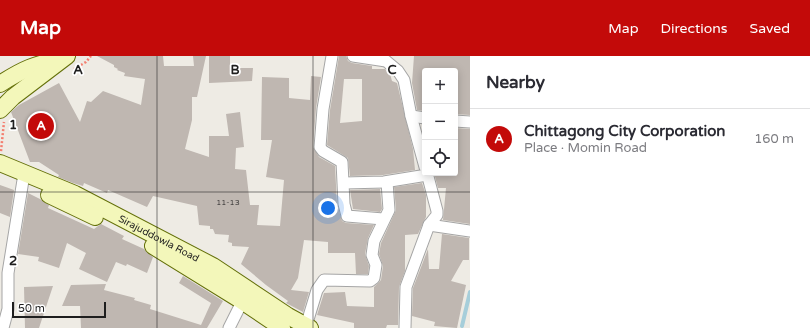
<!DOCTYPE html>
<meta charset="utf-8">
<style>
body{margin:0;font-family:"Varela Round",sans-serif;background:#f7f7f7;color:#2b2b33}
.controls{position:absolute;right:12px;top:12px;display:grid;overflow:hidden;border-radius:4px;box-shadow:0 2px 10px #0003}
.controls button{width:36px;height:36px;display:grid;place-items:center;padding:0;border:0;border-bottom:1px solid #e1e1e2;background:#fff;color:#2b2b33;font:20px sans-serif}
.scale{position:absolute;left:12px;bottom:10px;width:94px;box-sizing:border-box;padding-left:4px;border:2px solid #1e1e1e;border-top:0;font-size:11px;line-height:14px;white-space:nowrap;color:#1e1e1e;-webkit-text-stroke:3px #fff;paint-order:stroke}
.you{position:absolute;left:328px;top:152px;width:14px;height:14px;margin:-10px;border:3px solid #fff;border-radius:50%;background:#1a73e8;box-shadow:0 0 0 6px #1a73e833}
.badge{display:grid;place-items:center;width:26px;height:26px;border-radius:50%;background:#c30a09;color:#fff;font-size:13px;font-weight:700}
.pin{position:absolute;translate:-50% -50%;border:2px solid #fff;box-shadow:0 1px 4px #0006}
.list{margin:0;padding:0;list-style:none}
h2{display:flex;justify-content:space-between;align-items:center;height:52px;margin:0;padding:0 16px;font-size:17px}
h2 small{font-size:13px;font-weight:400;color:#7c7c81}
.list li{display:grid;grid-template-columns:26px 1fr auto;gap:12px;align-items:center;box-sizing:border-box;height:60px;padding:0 16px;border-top:1px solid #e1e1e2}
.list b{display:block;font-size:15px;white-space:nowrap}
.list p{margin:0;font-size:13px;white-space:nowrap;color:#7c7c81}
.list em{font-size:13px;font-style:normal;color:#7c7c81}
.icon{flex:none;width:22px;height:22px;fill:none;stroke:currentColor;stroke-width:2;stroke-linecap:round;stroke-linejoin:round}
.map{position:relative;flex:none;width:470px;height:272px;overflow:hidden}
header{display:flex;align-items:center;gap:24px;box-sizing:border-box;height:56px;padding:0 20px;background:#c30a09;color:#fff}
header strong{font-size:19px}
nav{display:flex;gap:22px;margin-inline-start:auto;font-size:14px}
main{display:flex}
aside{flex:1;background:#fff}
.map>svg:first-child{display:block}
</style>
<header>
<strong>Map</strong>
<nav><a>Map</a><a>Directions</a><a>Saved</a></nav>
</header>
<main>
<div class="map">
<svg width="470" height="272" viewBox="0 0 470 272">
<rect width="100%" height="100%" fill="#eeebe4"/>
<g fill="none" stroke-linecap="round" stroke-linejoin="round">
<path stroke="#a6ceda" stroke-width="4" d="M462,270L470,236"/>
</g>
<g fill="#bfb7b1" fill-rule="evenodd">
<path d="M97,0H163L164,10H194L193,0H206L197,41H192V64L185,93L209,101V80H229L226,58L240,56L244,91L236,92L235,113L246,114L250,149H259L257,169L280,170L284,124L266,121L272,84H261L262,21L289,22V42L310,44L311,20L321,21L316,52L313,91L319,101L335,110L337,148L342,165L346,167L374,169L368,182L365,198L369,210L368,218H356L355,197H328V186L304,184L298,222L291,234L309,236L303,256L286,247L288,245L266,229L241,208L249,191L232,190V187L228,186L229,179L215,178L213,173H210V170L199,169L197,150L153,140L147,151L108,134L107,137L84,127L83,130L73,127L58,121L59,119L39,106H30L11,56L19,49L59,27L80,66L87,45L91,46L103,35L141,49L145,23L124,20L125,17L117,14L118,13L114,11V9Z"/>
<path d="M209,0H230V12H253L252,25L209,27Z"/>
<path d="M339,0H346L348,5L352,7L372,10V13H385L390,18L392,25L397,27L413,93L415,114L383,119L350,120L348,102L327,89L330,54ZM344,23H362V65L340,67Z"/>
<path d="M414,0H470V59L455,58V15H425V55L417,54L412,27Z"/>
<path d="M455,72L470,73V168L443,164L446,132H438L434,117H455Z"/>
<path d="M422,127L426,139V161L418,178L405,179V215L399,231L398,269H387L386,272H354V267L317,259L324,237L345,236L347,250L374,251V231L381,224L383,210L379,198L381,187L396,154L394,131Z"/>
<path d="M0,129L14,134L10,161L0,157Z"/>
<path d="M380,133L382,153L380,156L353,153L350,134Z"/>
<path d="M28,137L40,143L49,149L48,152L94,173L101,168L124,180L122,183L144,193L153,201L147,217L127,208L126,210L116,206L107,226L79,213L86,197L67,187L59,212L38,205L39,201L18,198Z"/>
<path d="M442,178L469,182V204H463L451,225L466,229L457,272L434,270L435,266L412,260L413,232L428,193L429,213H439Z"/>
<path d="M183,220L223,245L207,272H81L80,250H62L71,229L106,228L104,234L135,242L134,244L151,249L150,253L201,269L211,247L179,227Z"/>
<path d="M53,230L39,272H25L24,231Z"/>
</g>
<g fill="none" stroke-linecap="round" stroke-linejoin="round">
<g stroke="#a5a5a5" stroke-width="13">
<g id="street">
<path d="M332,0L323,53L320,91L323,95L342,106L344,148L347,160L383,163"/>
<path d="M353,0L386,5L398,15L404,24L411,60L425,111"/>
<path d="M411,60L425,62"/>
<path d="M455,65L470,66"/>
<path d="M344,127L384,126L427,119"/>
<path d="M429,169L470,175"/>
<path d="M306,270L317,234L324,224L370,225L374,222L376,209L372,199L374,185L389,154L387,126"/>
<path d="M3,272L8,253V217L24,118"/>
<path d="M229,272L245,240"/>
<path d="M405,272L406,231L429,169L437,159V155L427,117"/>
</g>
</g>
<g stroke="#647009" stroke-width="18">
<g id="secondary">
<path d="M0,28C23,13 35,8 62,3"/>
<path d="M0,54L13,41L67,0"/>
<path id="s1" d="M0,107L75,138L213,210L288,260L310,272"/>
<path d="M49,139L95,161"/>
<path d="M153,190L242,245L282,272"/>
</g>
</g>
<g stroke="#f47f70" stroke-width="2.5" stroke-dasharray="2 2" stroke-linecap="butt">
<path d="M74,13L86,6L91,0"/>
<path d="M1,95L4,66"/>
</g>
<use href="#street" stroke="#fff" stroke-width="11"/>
<use href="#secondary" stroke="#f3f7ba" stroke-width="16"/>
</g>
<path fill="none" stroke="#1e1e1e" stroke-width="1" stroke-opacity="0.55" d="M157,0V272M313,0V272M0,136H470"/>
<g text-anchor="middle" stroke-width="3.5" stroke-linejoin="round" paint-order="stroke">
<g font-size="8" fill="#464443">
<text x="228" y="149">11-13</text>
</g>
<g font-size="10" fill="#1e1e1e" stroke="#fff">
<text dy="4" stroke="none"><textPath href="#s1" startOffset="176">Sirajuddowla Road</textPath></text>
</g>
</g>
<g font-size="13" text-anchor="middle" font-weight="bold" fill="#1e1e1e" stroke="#fff" stroke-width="3.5" stroke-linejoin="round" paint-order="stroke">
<text x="78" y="18">A</text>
<text x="235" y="18">B</text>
<text x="392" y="18">C</text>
<text x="13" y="73">1</text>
<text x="13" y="209">2</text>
</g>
</svg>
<div class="controls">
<button>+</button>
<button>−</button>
<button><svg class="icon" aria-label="locate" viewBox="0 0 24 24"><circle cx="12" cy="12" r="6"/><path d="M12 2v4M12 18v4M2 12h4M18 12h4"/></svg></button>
</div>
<div class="scale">50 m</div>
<div class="you"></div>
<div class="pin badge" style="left:41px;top:70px">A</div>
</div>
<aside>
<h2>Nearby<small></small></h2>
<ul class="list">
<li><span class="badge">A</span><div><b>Chittagong City Corporation</b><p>Place · Momin Road</p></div><em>160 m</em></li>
</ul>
</aside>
</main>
